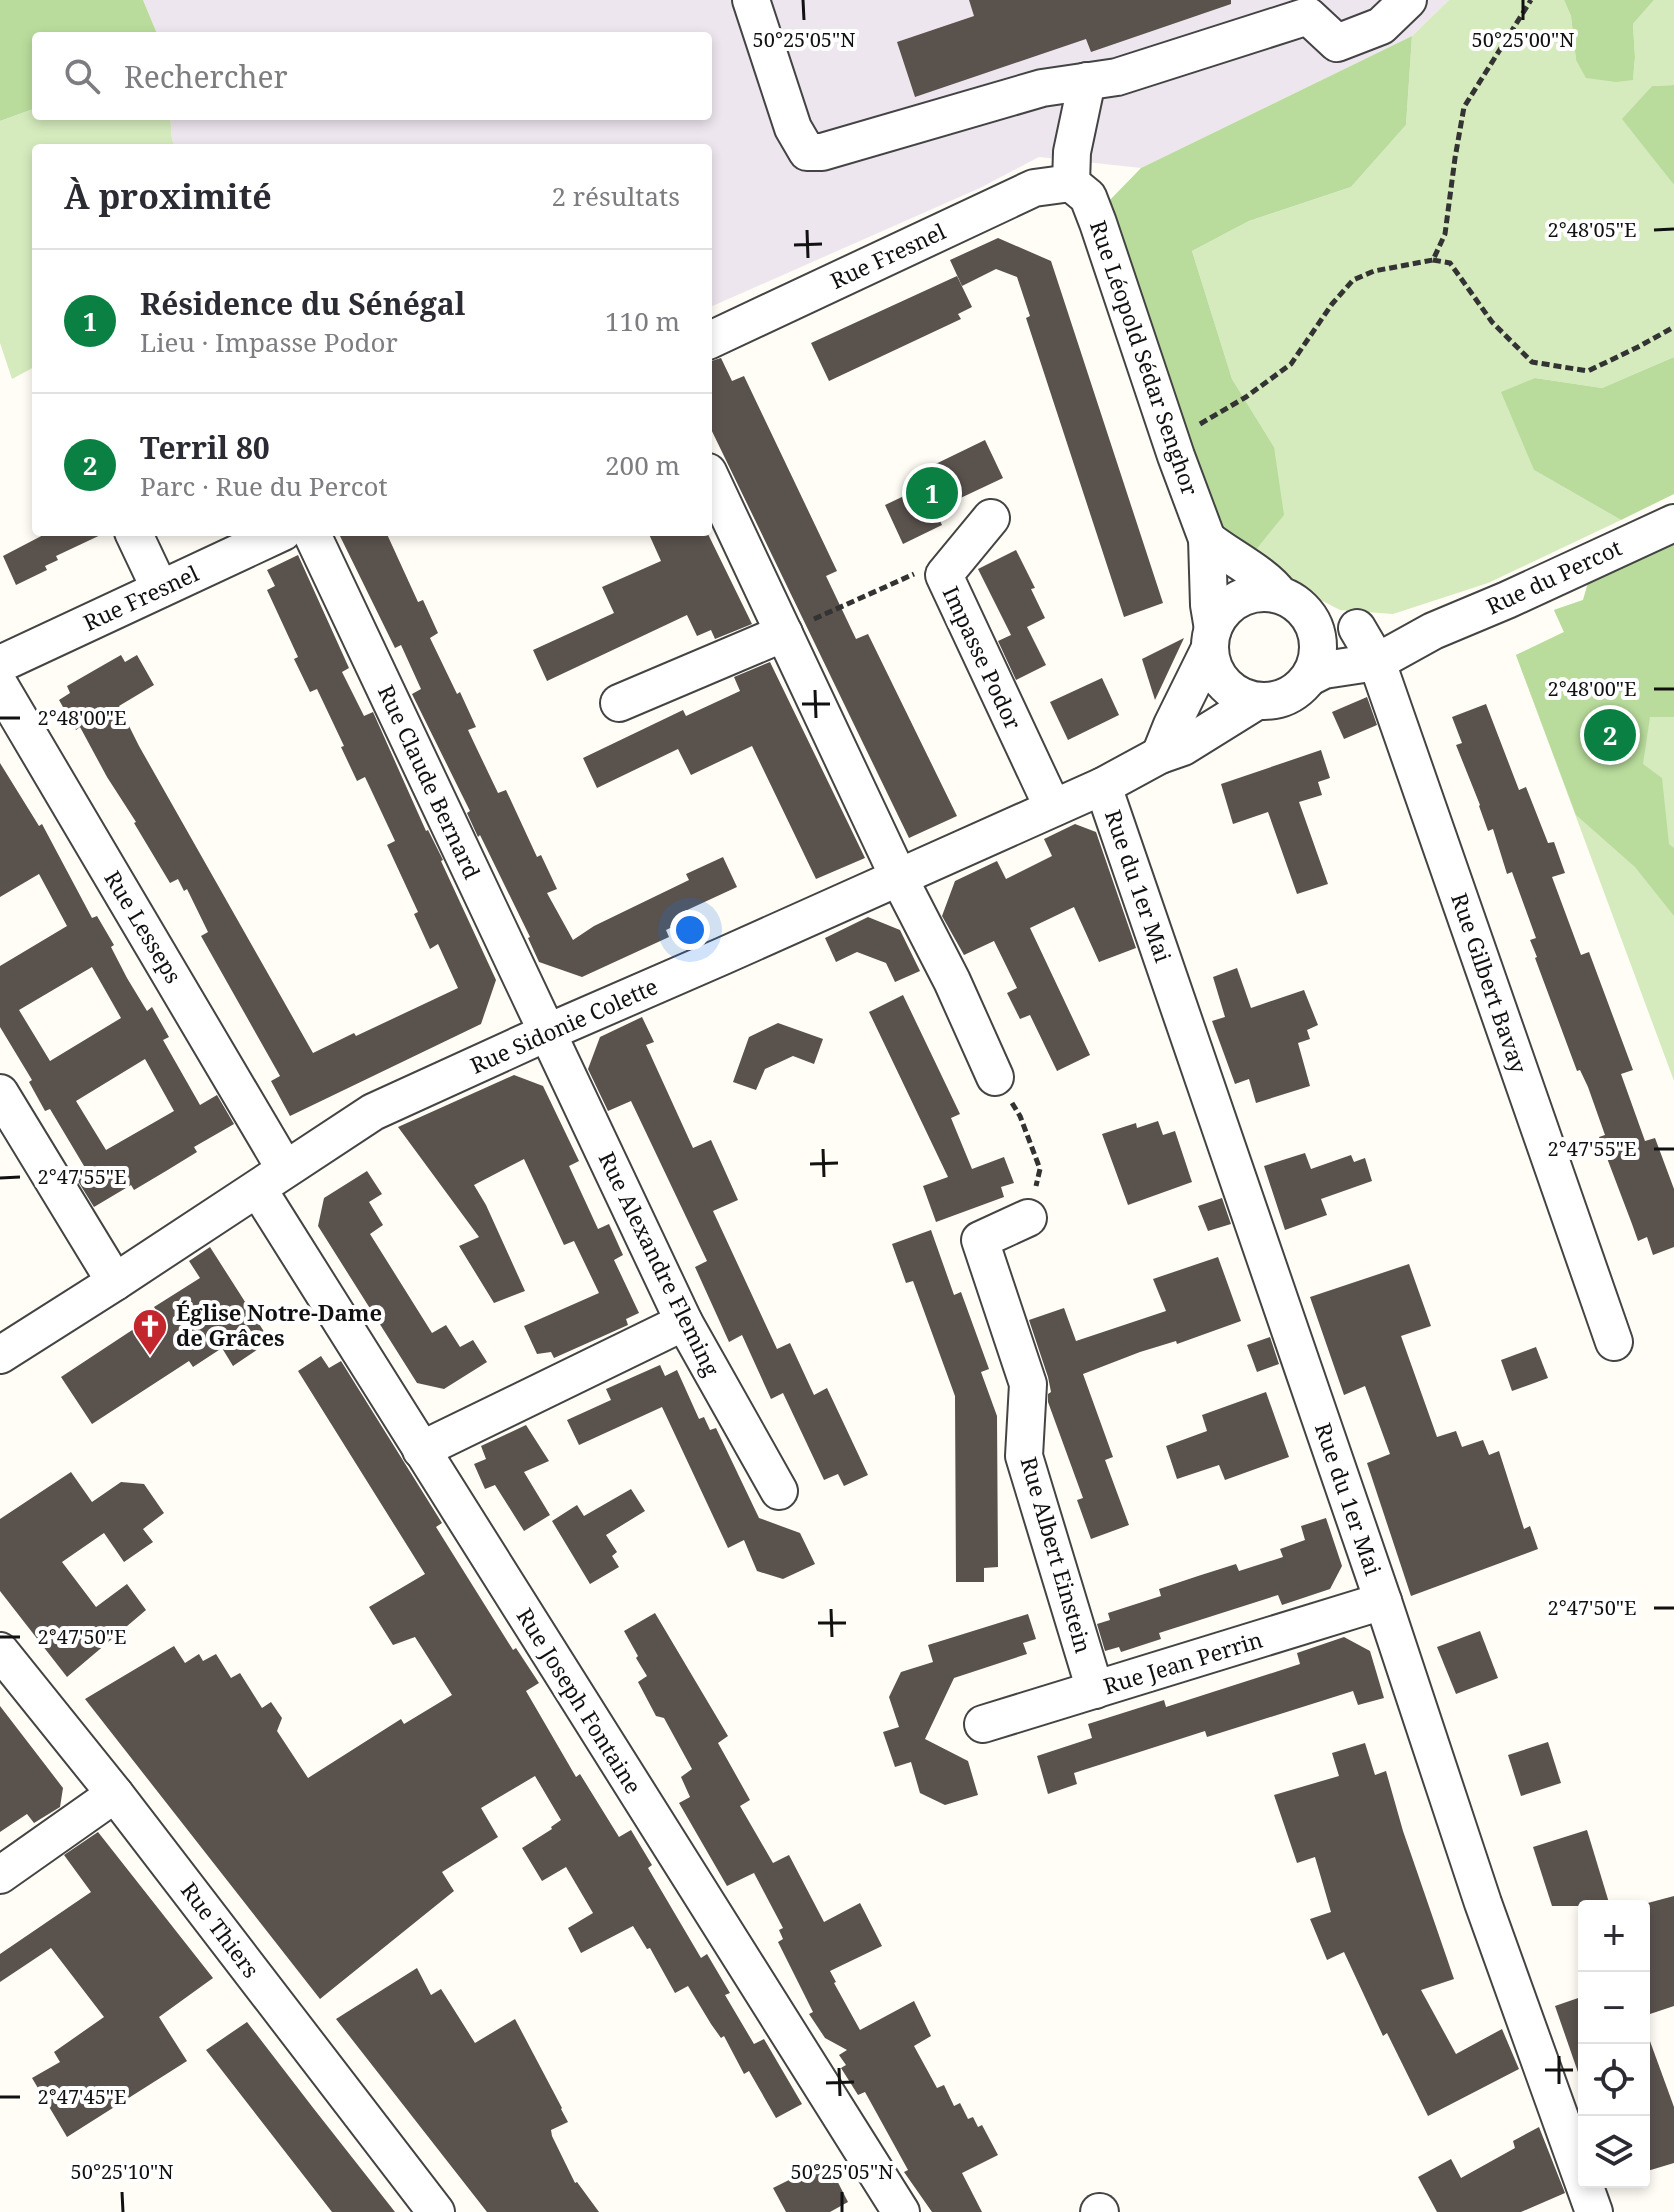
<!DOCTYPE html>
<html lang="fr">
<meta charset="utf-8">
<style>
body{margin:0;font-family:"Noto Serif",serif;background:#f2f2f3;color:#2b2b33}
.controls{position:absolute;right:24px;bottom:24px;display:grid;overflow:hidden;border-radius:8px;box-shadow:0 4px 12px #0003}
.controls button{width:72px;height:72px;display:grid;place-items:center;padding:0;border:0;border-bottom:2px solid #e1e1e2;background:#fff;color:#2b2b33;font:40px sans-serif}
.you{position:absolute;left:690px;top:930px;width:28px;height:28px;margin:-20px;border:6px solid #fff;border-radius:50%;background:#1a73e8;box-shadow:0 0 0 12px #1a73e833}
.badge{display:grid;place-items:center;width:52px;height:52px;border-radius:50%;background:#0b8043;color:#fff;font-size:26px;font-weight:700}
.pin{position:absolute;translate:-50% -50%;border:4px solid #fff;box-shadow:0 2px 8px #0006}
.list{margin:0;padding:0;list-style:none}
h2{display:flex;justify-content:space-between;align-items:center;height:104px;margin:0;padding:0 32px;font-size:34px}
h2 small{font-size:26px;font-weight:400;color:#7c7c81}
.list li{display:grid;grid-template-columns:52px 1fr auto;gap:24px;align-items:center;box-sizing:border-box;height:144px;padding:0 32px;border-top:2px solid #e1e1e2}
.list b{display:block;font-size:30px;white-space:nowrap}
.list p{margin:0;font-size:26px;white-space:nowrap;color:#7c7c81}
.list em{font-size:26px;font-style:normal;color:#7c7c81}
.icon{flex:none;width:44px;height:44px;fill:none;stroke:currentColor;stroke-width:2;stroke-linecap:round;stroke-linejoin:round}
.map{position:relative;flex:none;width:1674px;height:2212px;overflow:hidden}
.search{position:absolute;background:#fff;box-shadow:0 4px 12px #0003;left:32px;top:32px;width:680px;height:88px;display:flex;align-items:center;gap:20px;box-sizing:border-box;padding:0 28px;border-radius:8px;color:#7c7c81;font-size:30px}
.panel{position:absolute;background:#fff;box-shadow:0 4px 12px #0003;left:32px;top:144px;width:680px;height:392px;border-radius:8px}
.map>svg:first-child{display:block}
</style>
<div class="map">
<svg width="1674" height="2212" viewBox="0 0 1674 2212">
<rect width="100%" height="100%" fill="#fffdf5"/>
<path fill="#eee6ef" d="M143,0H1449L1412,36L1141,168L1039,157L980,188L708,308V148H175L172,139L170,116H708V36H158Z"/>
<g fill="#d5ebbd">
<path d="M1449,0H1564L1571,16L1576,60L1633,80L1635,57L1633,24L1654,0H1674V85L1652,86L1623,119L1674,185V357L1602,388L1535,378L1534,470L1621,520L1488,583L1393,614L1340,610L1284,581L1250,557L1274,447L1232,379L1192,251L1249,221L1351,187L1406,125L1412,36Z"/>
<path d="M36,108V116H170L172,139L175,148H36V366L12,379L0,343V121Z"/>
<path d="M1674,543V1081L1516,655L1564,632L1554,610L1583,600L1589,580Z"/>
</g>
<g fill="#b9dc9c">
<path d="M0,0H143L158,36H36V108L0,121Z"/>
<path d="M1564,0H1654L1633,24L1635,57L1633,80L1616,82L1586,78L1576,60L1571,16Z"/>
<path d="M1412,36L1406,125L1351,187L1249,221L1192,251L1232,379L1274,447L1284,515L1250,557L1219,535L1108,202L1141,168Z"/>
<path d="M1674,85V185L1622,119L1652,86Z"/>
<path d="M1674,357V494L1621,520L1534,470L1501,392L1535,378L1602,388Z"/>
<path d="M1674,543V717H1650L1643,764L1662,778L1669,844L1674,848V916L1635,867L1576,815L1516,655L1564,632L1554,610L1583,600L1589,580Z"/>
</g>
<g fill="#5a524d" fill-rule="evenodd">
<path d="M969,0H1231V4L1091,52L1086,39L915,97L897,42L974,16Z"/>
<path d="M998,238L1051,261L1163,603L1124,617L1026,318L1030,316L1017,277L996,269L962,286L950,260Z"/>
<path d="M957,276L972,307L958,314L961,319L829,381L811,343Z"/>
<path d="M721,358L732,381L744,376L837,571L826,576L856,639L868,634L957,816L909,838L708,423V362Z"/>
<path d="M985,440L1003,478L935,510L942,525L903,544L885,505L923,487L917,473Z"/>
<path d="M49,532H107L56,556L58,560L45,566L47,570L16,585L3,556Z"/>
<path d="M338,532H386L418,602L423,600L438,633L430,638L457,694L460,692L476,727L468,730L476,747L498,793L506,790L537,857L541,855L557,889L547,893L573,940L594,926L689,880L686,874L723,857L737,887L685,911L689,919L666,930L669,937L582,977L539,962L528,938L530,937L480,835L478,837L467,813L470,811L460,791L412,694L421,689L401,645L395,648Z"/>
<path d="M648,532H707L752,624L715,639L711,630L697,636L687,615L547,681L533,650L614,613L602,587L661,561Z"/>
<path d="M1016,550L1035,588L1031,589L1045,618L1027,627L1046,665L1016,680L998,641L1011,635L978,569Z"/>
<path d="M298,555L349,668L342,672L364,716L373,712L426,831L428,830L443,860L441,861L496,980L481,1024L290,1116L271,1081L280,1076L201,936L208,932L187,889L184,891L178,879L170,883L134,823L136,822L107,777L80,727L76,730L59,700L70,693L67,686L93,671L121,655L125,662L137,655L154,685L119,706L139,746L313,1053L354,1033L356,1036L458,988L438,944L430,949L414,914L418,912L387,845L395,841L365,777L357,781L341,747L344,746L317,689L310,692L294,659L298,657L267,590L275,586L267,570Z"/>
<path d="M1184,638L1155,700L1142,659Z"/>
<path d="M770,662L865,858L816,879L752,746L691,775L678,749L597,788L583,758L683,710L686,716L740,691L734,677Z"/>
<path d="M1102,678L1119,715L1068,740L1050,702Z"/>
<path d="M1367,697L1377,725L1344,739L1332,712Z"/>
<path d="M1486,704L1519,790L1526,787L1548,843L1554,842L1565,873L1552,877L1581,955L1589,952L1633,1070L1621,1074L1645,1141L1655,1138L1674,1189V1247L1653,1255L1647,1237L1638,1241L1632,1224L1599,1137L1605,1135L1588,1087L1580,1070L1577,1071L1535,958L1537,957L1530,940L1536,938L1512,872L1507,874L1493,829L1488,831L1479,806L1480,805L1456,745L1462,743L1452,717Z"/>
<path d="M1321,750L1330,778L1318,782L1322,795L1299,802L1328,884L1297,894L1268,812L1233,824L1221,784Z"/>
<path d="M0,763L39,826L42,824L92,918L97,916L114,945L111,947L127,978L147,1011L152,1007L169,1037L163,1040L200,1105L217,1095L234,1124L194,1147L197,1152L166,1171L134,1190L131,1185L94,1207L76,1178L87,1171L50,1109L45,1111L29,1082L32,1080L0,1027V966L67,926L39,874L0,897ZM92,967L121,1018L50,1061L19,1010ZM145,1059L174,1111L106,1150L76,1101Z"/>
<path d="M1075,824L1096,832L1136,948L1099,962L1074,907L1030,928L1090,1055L1057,1071L1030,1015L1020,1019L1007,993L1017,988L994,941L964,955L942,916L955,881L997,861L1006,879L1052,856L1044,839Z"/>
<path d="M868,917L900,930L920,971L895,982L886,963L857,952L836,962L825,938Z"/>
<path d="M1237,968L1251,1008L1304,990L1318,1025L1307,1030L1310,1039L1298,1043L1310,1086L1256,1103L1249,1079L1235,1084L1212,1021L1225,1017L1213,977Z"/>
<path d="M903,995L960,1114L951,1118L972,1169L1004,1157L1014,1183L1001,1187L1004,1197L936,1222L923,1186L948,1177L869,1012Z"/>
<path d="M642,1017L654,1042L646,1045L693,1148L711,1140L738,1200L713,1211L777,1349L790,1343L814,1395L827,1388L868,1475L844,1486L838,1474L824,1480L783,1393L771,1399L742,1335L729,1342L695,1267L707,1261L631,1101L608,1111L588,1069L600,1037Z"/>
<path d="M778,1023L823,1039L814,1064L793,1056L765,1069L756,1090L733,1082L749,1037Z"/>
<path d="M514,1075L543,1086L579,1161L569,1166L598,1229L609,1224L623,1255L614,1260L639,1313L626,1319L628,1325L554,1358L551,1352L537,1354L524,1326L599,1293L574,1241L564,1245L524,1159L474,1185L486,1205L525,1291L494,1303L459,1246L479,1237L398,1127Z"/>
<path d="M1158,1121L1163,1135L1175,1131L1192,1182L1128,1205L1102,1134L1136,1123L1137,1128Z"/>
<path d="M1305,1153L1311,1169L1351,1155L1354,1162L1365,1158L1372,1181L1321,1199L1327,1215L1285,1230L1264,1166Z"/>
<path d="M367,1171L382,1194L369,1202L383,1225L370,1234L432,1333L446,1325L460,1347L473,1340L487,1362L444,1389L417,1383L318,1226L324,1198Z"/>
<path d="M1222,1198L1231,1224L1208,1231L1198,1206Z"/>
<path d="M931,1230L954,1295L961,1292L989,1369L981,1372L997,1416L998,1567L984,1568V1582H956L955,1396L913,1281L906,1283L892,1244Z"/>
<path d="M210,1247L270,1341L233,1366L222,1348L193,1367L189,1361L92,1424L61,1377L158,1313L154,1307L200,1278L189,1261Z"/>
<path d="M1218,1257L1241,1321L1177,1344L1176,1341L1140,1352L1083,1374L1113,1457L1105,1460L1129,1525L1091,1539L1077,1500L1083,1498L1048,1402V1394L1051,1392L1048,1377L1029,1320L1064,1308L1076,1341L1166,1311L1153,1279Z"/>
<path d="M1409,1264L1431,1326L1401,1336L1437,1437L1456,1431L1462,1447L1483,1440L1489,1455L1499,1451L1524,1529L1530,1526L1538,1549L1411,1596L1367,1463L1390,1454L1365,1386L1344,1395L1310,1297Z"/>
<path d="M1270,1337L1279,1364L1257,1372L1247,1345Z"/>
<path d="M1536,1347L1548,1378L1512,1391L1501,1360Z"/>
<path d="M321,1356L329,1368L341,1361L442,1523L436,1527L513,1650L516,1648L539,1683L526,1691L576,1777L580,1774L619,1837L631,1830L652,1865L648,1868L701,1958L707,1954L730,1993L725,1995L754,2044L764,2039L802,2104L776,2118L749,2071L744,2074L724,2036L721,2038L711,2024L688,1986L675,1993L650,1948L647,1949L633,1926L581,1953L568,1928L593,1913L566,1867L542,1881L522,1848L552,1829L551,1827L561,1820L535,1776L481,1808L498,1837L442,1872L454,1891L320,1999L85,1699L174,1646L185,1663L199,1654L203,1661L216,1654L231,1678L240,1673L262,1708L271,1702L282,1718L277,1731L308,1778L401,1719L404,1724L452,1695L415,1637L393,1645L369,1607L425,1574L298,1371Z"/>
<path d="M660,1365L665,1376L677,1370L699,1419L704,1417L710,1430L716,1428L759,1518L800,1533L815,1564L783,1579L757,1571L744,1540L728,1548L662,1407L579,1445L567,1420L611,1400L606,1389Z"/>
<path d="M1266,1392L1289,1457L1225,1480L1219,1465L1177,1479L1166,1446L1207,1431L1202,1415Z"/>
<path d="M526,1425L549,1461L524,1472L550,1515L524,1531L495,1485L485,1489L474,1464L486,1459L481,1446Z"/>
<path d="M71,1472L92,1502L121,1482L144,1484L164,1513L143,1529L153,1542L124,1562L104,1533L62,1562L96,1607L127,1584L146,1610L67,1677L0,1591V1519Z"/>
<path d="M631,1489L645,1511L606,1535L617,1552L612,1556L619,1567L590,1584L552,1521L577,1505L584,1516Z"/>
<path d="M1326,1518L1342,1566L1330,1589L1282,1605L1278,1595L1159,1633L1161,1639L1121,1652L1119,1647L1105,1651L1097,1624L1110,1620L1108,1613L1161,1596L1159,1589L1198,1576L1236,1564L1239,1571L1283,1557L1280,1549L1305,1540L1301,1526Z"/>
<path d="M655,1613L728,1736L718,1743L750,1800L740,1806L773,1863L789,1855L824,1922L860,1903L882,1946L830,1971L836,1982L834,1983L860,2030L914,2001L931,2036L914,2046L937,2088L944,2085L954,2106L960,2103L968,2119L973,2117L978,2127L982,2125L998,2155L962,2173L982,2212H932L904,2172L908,2170L865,2092L858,2095L841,2068L846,2065L839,2055L847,2050L825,2038L809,2014L813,2012L778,1942L783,1939L779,1930L783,1928L754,1873L758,1871L727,1886L679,1803L690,1797L681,1777L692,1769L664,1718L656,1716L638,1682L647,1676L636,1658L638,1656L624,1631Z"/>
<path d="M1028,1614L1036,1639L1023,1643L1027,1654L954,1678L925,1739L968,1761L978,1795L945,1805L920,1793L911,1762L895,1767L883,1732L899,1727L889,1697L901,1672L933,1662L928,1645Z"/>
<path d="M1480,1631L1498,1678L1456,1694L1437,1647Z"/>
<path d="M1344,1637L1370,1651L1384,1698L1358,1705L1353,1691L1207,1737L1205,1731L1074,1773L1077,1784L1048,1794L1037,1756L1092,1738L1088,1724L1164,1700L1166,1707L1300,1664L1297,1653Z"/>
<path d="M0,1706L63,1788L60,1807L34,1823L27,1814L0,1832Z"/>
<path d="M1548,1742L1561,1783L1521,1796L1508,1755Z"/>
<path d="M1365,1743L1375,1775L1386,1771L1403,1831L1454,1979L1421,1990L1456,2054L1502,2029L1519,2069L1428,2116L1387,2033L1383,2036L1344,1952L1327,1960L1310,1919L1331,1912L1315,1857L1297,1863L1274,1795L1339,1776L1332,1753Z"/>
<path d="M1587,1830L1610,1906H1552L1533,1847Z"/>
<path d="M98,1832L213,1978L159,2017L187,2061L67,2137L32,2078L60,2062L54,2052L104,2017L51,1948L0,1982V1954L91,1892L64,1855Z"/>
<path d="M1674,1896V2006L1644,2016V1904Z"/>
<path d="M417,1968L431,1995L441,1989L475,2043L515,2019L562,2108L561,2109L568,2122L551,2130L552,2136L575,2183L577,2182L599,2212H487L336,2019Z"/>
<path d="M1584,1996V2077L1580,2078L1555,2006Z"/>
<path d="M247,2022L314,2109L395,2212H332L206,2050Z"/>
<path d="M1647,2033L1674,2107V2163L1644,2172V2034Z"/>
<path d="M1539,2127L1565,2193L1521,2212H1437L1418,2177L1451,2159L1461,2178L1515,2148L1513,2141Z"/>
<path d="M827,2161L848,2202L830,2212H786L773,2188Z"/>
</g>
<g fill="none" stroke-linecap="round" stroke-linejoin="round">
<g stroke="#444" stroke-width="40">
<g id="minor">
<path d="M751,0L793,128L807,152H822L1042,88L1117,77L1308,16L1337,43L1381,26L1408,0"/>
<path d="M1071,183L1088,197L1098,223L1176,456L1207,539L1209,605L1213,629"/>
<path d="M1071,183L1072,152L1087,81"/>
<path d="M708,341L1034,188L1071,183"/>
<path d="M708,472L899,878L952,981L995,1077"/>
<path d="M991,518L944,575L1053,808"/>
<path d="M133,532L160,589"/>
<path d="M311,532L684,1322L779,1491"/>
<path d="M1207,539C1228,556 1265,574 1279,594"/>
<circle cx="1264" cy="647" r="54"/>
<path d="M1357,628L1377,662L1614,1342"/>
<path d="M0,664L283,532"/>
<path d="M1310,677L1324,670L1377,662L1433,631L1507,600L1674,523"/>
<path d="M0,686L285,1169"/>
<path d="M619,703L784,633"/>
<path d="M1160,755L1172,725L1210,648"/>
<path d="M1103,786L1383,1601L1483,1903L1594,2212"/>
<path d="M0,1093L115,1282"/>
<path d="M258,1189L901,2212"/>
<path d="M1028,1218L980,1240L1028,1384L1024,1456L1095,1690"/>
<path d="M0,1355L115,1282L373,1112L546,1033L723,956L1103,786L1160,755L1183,747L1257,701"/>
<path d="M421,1450L684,1322"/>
<path d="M0,1651L115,1794L436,2212"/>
<path d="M983,1724L1383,1601"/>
<path d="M0,1875L115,1794"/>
<path d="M1099,2212H1100"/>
</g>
</g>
<g stroke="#333" stroke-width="5" stroke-dasharray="8 4" stroke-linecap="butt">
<path d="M1433,260L1450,263L1492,322L1532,362L1588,371L1638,347L1674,327"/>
<path d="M1200,424L1246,397L1291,364L1332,304L1353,280L1374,271L1433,260L1445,234L1455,158L1464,107L1531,0"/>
<path d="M814,619L914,574"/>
<path d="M1012,1103L1020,1116L1040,1169L1036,1186"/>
</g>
<use href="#minor" stroke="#fff" stroke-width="36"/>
</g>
<path fill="none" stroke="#111" stroke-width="3" d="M803,0L804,20M1523,0V20M807,230L808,258M1654,230L1674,229M794,245L822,244M1654,689H1674M815,690L816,718M802,704H830M0,718H20M823,1149L824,1177M1654,1149H1674M810,1164L838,1163M0,1178L20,1177M1654,1608H1674M831,1609L832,1637M818,1623H846M0,1637H20M1559,2056V2084M839,2068L840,2096M1545,2070H1573M826,2083L854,2082M0,2097H20M122,2192L123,2212M842,2192V2212"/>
<defs>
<g id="church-pin" transform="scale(1.8)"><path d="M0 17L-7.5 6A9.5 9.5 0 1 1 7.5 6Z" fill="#c4262e" stroke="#fff"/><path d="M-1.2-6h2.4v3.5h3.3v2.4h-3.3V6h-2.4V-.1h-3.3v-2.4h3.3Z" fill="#fff"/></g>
</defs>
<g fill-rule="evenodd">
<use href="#church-pin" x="150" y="1326"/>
</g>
<g text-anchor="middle" stroke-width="8" stroke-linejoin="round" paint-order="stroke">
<g font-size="22" fill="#111" stroke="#fff">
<text transform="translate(888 256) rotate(-25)" y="8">Rue Fresnel</text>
<text transform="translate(1144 358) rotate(71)" y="8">Rue Léopold Sédar Senghor</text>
<text transform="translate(1554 577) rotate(-25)" y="8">Rue du Percot</text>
<text transform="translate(141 598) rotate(-25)" y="8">Rue Fresnel</text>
<text transform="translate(982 658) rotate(65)" y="8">Impasse Podor</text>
<text transform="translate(429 782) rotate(65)" y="8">Rue Claude Bernard</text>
<text transform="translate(1138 886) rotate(71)" y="8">Rue du 1er Mai</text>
<text transform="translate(143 927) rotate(59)" y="8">Rue Lesseps</text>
<text transform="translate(1489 983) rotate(71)" y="8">Rue Gilbert Bavay</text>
<text transform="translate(564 1026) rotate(-24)" y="8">Rue Sidonie Colette</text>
<text transform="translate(659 1264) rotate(64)" y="8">Rue Alexandre Fleming</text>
<text transform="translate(1348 1499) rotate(71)" y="8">Rue du 1er Mai</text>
<text transform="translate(1056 1555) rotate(74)" y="8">Rue Albert Einstein</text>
<text transform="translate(1183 1663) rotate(-17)" y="8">Rue Jean Perrin</text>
<text transform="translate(579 1701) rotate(58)" y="8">Rue Joseph Fontaine</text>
<text transform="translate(220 1930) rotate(53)" y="8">Rue Thiers</text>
</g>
<g font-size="22" font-weight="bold" fill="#111" stroke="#fff" text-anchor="start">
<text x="176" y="1321">Église Notre-Dame<tspan x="176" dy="25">de Grâces</tspan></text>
</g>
</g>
<g font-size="20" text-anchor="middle" fill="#111" stroke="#fff" stroke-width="8" stroke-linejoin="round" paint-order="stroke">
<text x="804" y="47">50°25'05"N</text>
<text x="1523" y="47">50°25'00"N</text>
<text x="1592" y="237">2°48'05"E</text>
<text x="1592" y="696">2°48'00"E</text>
<text x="82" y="725">2°48'00"E</text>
<text x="1592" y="1156">2°47'55"E</text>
<text x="82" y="1184">2°47'55"E</text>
<text x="1592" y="1615">2°47'50"E</text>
<text x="82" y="1644">2°47'50"E</text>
<text x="82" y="2104">2°47'45"E</text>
<text x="122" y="2179">50°25'10"N</text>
<text x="842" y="2179">50°25'05"N</text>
</g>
</svg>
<div class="controls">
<button>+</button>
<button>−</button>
<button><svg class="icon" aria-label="locate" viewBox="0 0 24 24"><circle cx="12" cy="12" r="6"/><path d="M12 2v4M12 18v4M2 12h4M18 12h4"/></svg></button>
<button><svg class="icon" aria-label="layers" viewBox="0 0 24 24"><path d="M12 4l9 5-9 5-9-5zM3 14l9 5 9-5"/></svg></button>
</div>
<div class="you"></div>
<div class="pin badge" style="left:932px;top:493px">1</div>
<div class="pin badge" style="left:1610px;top:735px">2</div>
<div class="search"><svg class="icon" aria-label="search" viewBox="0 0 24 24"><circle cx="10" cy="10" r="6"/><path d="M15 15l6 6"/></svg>Rechercher</div>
<section class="panel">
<h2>À proximité<small>2 résultats</small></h2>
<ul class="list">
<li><span class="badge">1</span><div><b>Résidence du Sénégal</b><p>Lieu · Impasse Podor</p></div><em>110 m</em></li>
<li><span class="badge">2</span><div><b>Terril 80</b><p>Parc · Rue du Percot</p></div><em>200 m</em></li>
</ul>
</section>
</div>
